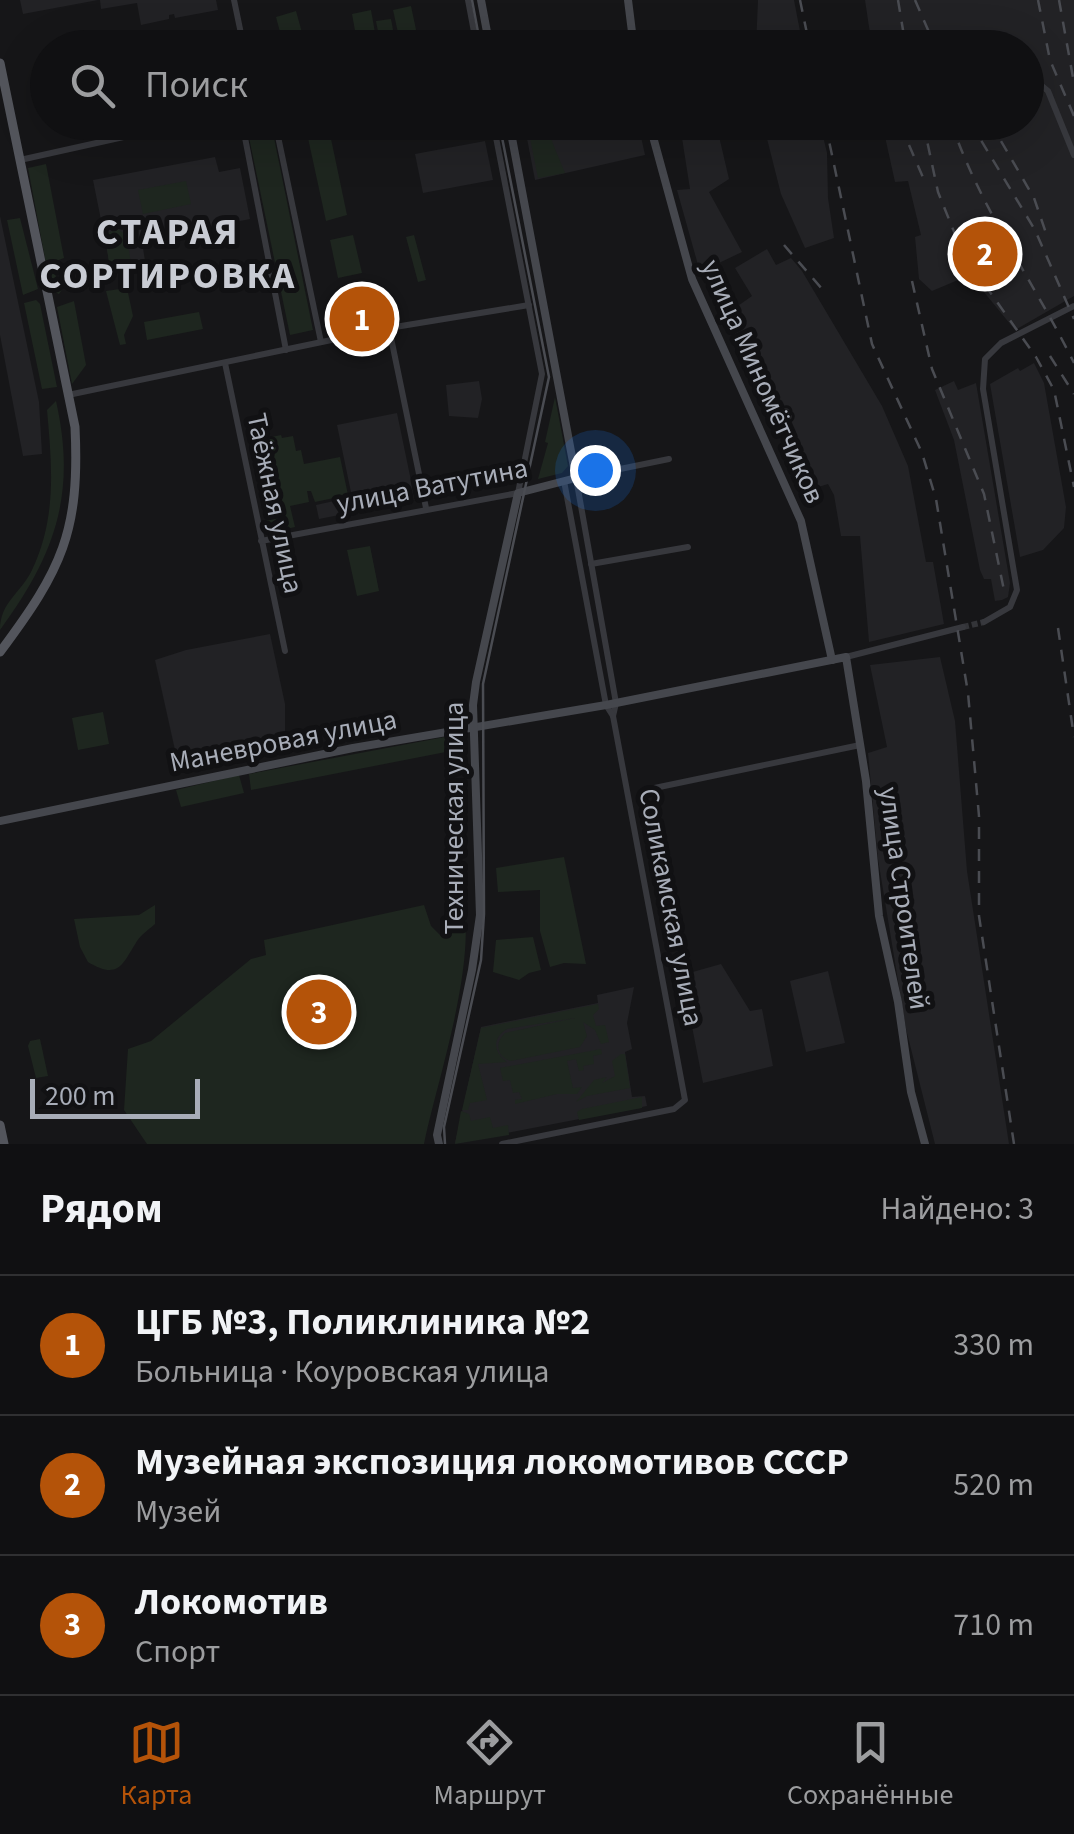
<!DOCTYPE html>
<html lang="ru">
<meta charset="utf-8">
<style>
body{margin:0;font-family:"Source Sans 3",sans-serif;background:#1e1e20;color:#f1f3f6}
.scale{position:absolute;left:30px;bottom:25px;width:170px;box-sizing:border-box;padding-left:10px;border:5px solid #a8adb8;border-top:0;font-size:28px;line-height:35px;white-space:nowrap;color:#a8adb8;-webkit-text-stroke:8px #111113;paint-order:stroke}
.you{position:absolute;left:595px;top:470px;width:35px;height:35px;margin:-25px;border:8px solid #fff;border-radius:50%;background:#1a73e8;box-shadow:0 0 0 15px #1a73e833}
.badge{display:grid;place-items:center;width:65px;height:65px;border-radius:50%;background:#b45309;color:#fff;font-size:32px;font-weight:700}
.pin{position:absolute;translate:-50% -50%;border:5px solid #fff;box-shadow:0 2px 10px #0006}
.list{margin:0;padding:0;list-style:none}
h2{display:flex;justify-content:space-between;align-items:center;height:130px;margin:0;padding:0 40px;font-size:42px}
h2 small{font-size:32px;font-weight:400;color:#9c9d9f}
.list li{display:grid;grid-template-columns:65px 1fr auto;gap:30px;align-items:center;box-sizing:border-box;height:140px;padding:0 40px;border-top:2px solid #303032}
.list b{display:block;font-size:38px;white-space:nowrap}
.list p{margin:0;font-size:32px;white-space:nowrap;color:#9c9d9f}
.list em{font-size:32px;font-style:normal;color:#9c9d9f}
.icon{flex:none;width:55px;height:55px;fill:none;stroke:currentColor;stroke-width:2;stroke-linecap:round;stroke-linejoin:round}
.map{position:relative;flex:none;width:1074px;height:1144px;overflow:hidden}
.search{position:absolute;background:#101012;box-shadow:0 10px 40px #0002;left:30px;right:30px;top:30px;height:110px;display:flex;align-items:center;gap:25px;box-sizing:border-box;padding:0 35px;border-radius:55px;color:#9c9d9f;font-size:38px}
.sheet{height:550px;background:#101012}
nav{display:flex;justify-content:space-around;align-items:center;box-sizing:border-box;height:140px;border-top:2px solid #303032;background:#101012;font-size:28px;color:#9c9d9f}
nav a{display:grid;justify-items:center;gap:5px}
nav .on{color:#b45309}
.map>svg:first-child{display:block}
</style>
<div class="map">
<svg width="1074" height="1144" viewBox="0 0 1074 1144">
<rect width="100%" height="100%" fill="#161618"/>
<g fill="#222225">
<path d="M20,0H98L23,14Z"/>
<path d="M100,0H216L218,10L175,18L174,14L169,15V19L141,25L137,3L101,9Z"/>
<path d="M758,0H794L803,47H756Z"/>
<path d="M865,0H1074V296L1015,330L970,275L932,291L919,279L915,237L921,235L908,181L895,182L882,123L1026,122V48L872,47Z"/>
<path d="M524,123H638L645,155L535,180Z"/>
<path d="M763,123H820L827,153L828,198L834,238L805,248L781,194Z"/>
<path d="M718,132L729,179L709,192L742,252L700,272L677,190L690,189L682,138Z"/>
<path d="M485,141L493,180L423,193L415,154Z"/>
<path d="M215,157L219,172L240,168L250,219L142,241L146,268L112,275L93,180Z"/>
<path d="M0,216L39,402L42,454L23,456L0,335Z"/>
<path d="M767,249L776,265L791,258L802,271L882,406L908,466L926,562H933L944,624L869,642L860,536H841L834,495L828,484L809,490L784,438L786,423L773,389L766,390L725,315L752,296L735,268Z"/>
<path d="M1034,363L1044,383L1066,507L1064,528L1043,550L1020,557L990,384L1018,368L1020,371Z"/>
<path d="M479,381L482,399L478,418L449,416L446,385Z"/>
<path d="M954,381L958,390L976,383L1010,583L1008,597L1002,600L995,601L991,579H984L980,570L954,440L935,390Z"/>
<path d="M397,413L415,500L319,519L316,505L352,497L337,425Z"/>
<path d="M270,634L285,704V743L262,753L179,768L155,660L186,650Z"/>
<path d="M940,657L955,721L967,871L1009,1144H935L906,1029L878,859L868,753L887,747L870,665Z"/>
<path d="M721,964L750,1011L762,1009L773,1066L703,1083L682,975Z"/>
<path d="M828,971L845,1043L806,1052L790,981Z"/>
<path d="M634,987L627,1023L632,1049L625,1052L632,1097L645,1096L647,1106L455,1143L481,1027L598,1003L597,995Z"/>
</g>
<g fill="#1e261f">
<path d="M411,6L418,39L400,42L393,10Z"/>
<path d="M371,10L377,44L358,47L352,14Z"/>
<path d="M296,11L306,47H284L276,17Z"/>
<path d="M391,19L396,46L381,47L376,21Z"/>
<path d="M246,123H271L313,330L290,335Z"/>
<path d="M527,123H547C551,142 558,155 565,173L538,178Z"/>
<path d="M330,134L347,215L326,221L308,138Z"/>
<path d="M46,164L64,258L53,262L57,282L63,288L59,294L51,290L28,168Z"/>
<path d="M186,181L191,204L143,214L138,190Z"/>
<path d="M20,218L38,289L23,295L7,220Z"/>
<path d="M118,229L127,236L131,265L126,274L110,271L105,234Z"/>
<path d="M353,235L362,273L338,278L330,240Z"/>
<path d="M414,235L426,280L418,282L406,237Z"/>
<path d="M127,288L133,316L124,335L126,344L120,345L106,291Z"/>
<path d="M36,300L40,304L57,387L42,389L24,303Z"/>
<path d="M74,301L86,365L72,384L57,307Z"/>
<path d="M199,312L203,329L147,340L144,322Z"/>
<path d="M555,397L568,466L562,473L538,479L548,443L545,442Z"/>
<path d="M56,401C77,494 55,555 0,630C0,602 21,593 32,570C57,517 52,466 47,410Z"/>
<path d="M281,435L282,438L293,436L296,451L301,450L304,464L340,457L348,495L315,502L311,491H307L309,502L290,506L295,527L269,533L251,441Z"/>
<path d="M370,546L379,591L357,596L347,550Z"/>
<path d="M103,712L109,744L78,750L72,718Z"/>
<path d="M450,736L457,741V760L451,751L251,790L249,774Z"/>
<path d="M239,775L244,793L181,807L176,790Z"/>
<path d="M564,857L586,964L564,963L550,967L540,931V890L498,892L496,868Z"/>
<path d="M458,883C484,945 438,1076 424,1144H147L124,1110L128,1049L151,1041L251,959L266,955L264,940L424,905L431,926L441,936L453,918L451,900Z"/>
<path d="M155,905V924C149,929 141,935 137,941C123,963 119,981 88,962L80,947L74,919L139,915Z"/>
<path d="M533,937L541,970L529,973L519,980L493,972L496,940Z"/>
<path d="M598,1004L599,1009L593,1015L596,1026L605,1025L609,1042L601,1044L595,1030L583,1022L587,1036L580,1047L511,1061C497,1057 494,1043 505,1033L575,1018L507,1029C492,1038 493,1052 507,1062L478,1064L487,1100L470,1103L468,1110H462L481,1028Z"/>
<path d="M40,1039L48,1076L36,1078L28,1046L30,1041Z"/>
<path d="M601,1049L602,1054L593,1056L594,1064L583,1066L584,1070L579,1071L576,1059L567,1061L573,1088L582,1087L577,1094H557L515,1104V1100L522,1099L519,1092L513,1093L510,1080L503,1081L500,1068Z"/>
<path d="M621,1054H625L630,1088L587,1096L576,1102L594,1080L607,1077L602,1083L615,1076L612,1061Z"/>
<path d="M642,1097V1108L579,1120L577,1112L582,1109Z"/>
<path d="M461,1111L469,1114L471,1121L490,1117L493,1128L508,1125L509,1135L455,1144Z"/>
</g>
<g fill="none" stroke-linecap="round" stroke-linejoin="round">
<path stroke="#333438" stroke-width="6" stroke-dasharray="6 3" stroke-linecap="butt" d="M963,627L984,622"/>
<g stroke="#37383d" stroke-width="6">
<path d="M234,0L244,48"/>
<path d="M468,0L477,48"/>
<path d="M576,48L632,36"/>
<path d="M1026,86H1042L1048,91L1074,155"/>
<path d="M242,122L286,350"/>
<path d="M275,122L321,342"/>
<path d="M20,160L191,122"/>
<path d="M389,328L426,508"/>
<path d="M225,363L285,651"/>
<path d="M68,395L389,328L529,305"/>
<path d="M261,541L518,493L542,374L493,122"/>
<path d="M591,564L688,547"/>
<path d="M984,622L1010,607L1017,590L983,389L985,359L1001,343L1074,306"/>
<path d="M846,657L963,627"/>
<path d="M613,716L616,703L576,478L669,459"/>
<path d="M645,790L860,745"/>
<path d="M502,1144L674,1109L685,1100L613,716L606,705L564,481"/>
</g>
<g stroke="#45474d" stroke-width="8">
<path d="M481,0L490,48"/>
<path d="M628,0L634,48"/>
<path d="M649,122L692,279L801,521L832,660"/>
<path d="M0,821L353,748L606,705L846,657L866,781L879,916L898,1002L911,1092L925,1144"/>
<path d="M439,1144L437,1135L472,970L480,915L473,705L476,682L518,493L576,478L509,122"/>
</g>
<g stroke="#53555c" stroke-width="9">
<path d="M0,63L75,427C80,532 62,569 0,652"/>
<path d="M0,1125L4,1144"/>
</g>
<g stroke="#4a4c52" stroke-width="2.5">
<path d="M472,0L481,48"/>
<path d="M445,1144L444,1127L481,960L484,914L483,684L549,377L499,122"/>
</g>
<g stroke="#4a4c52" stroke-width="2.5" stroke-dasharray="12 10" stroke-linecap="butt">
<path d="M800,0L810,48"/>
<path d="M898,0L906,48"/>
<path d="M915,0L936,48"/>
<path d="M1038,0L1050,60L1074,116"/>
<path d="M1059,0L1074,83"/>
<path d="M825,122L872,344L922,453L936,499L968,693L979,816V916L1014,1144"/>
<path d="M923,122L938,192L963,254L1036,357L1054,390L1074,487"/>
<path d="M951,122C980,208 1034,282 1074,363"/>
<path d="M970,122L1035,230L1074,319"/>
<path d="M990,122L1034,198L1046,233"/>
<path d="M909,145L925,182"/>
<path d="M784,245L823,290"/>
<path d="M912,281L932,369L984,494L1004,590"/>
<path d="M1050,356L1074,394"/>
<path d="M1058,628L1074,737"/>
</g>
</g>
<g text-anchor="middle" stroke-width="10" stroke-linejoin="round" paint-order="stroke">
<g font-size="28" fill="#a8adb8" stroke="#111113">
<text transform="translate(764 381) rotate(66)" y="10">улица Миномётчиков</text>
<text transform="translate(432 485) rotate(-11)" y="10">улица Ватутина</text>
<text transform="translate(276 503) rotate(78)" y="10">Таёжная улица</text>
<text transform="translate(283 740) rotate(-11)" y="10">Маневровая улица</text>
<text transform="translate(453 818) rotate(-90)" y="10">Техническая улица</text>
<text transform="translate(905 898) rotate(82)" y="10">улица Строителей</text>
<text transform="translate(672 907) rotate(79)" y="10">Соликамская улица</text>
</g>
<g font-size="38" font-weight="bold" letter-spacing="2.5" fill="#c9ccd4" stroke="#111113">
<text x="168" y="244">СТАРАЯ<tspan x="168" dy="44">СОРТИРОВКА</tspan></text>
</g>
</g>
</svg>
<div class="scale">200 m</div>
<div class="you"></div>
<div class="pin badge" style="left:362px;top:319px">1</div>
<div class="pin badge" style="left:985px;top:254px">2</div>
<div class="pin badge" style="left:319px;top:1012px">3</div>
<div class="search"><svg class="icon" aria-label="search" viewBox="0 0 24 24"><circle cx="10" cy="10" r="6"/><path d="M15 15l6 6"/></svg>Поиск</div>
</div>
<section class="sheet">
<h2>Рядом<small>Найдено: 3</small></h2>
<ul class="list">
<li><span class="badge">1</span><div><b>ЦГБ №3, Поликлиника №2</b><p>Больница · Коуровская улица</p></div><em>330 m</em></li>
<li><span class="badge">2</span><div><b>Музейная экспозиция локомотивов СССР</b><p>Музей</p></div><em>520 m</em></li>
<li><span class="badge">3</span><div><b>Локомотив</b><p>Спорт</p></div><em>710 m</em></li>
</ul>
</section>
<nav>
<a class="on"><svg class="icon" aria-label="map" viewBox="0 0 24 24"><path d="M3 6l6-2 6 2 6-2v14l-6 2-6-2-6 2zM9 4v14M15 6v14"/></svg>Карта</a>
<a><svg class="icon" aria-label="directions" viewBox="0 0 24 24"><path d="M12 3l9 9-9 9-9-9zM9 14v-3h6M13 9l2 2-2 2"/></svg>Маршрут</a>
<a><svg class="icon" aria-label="saved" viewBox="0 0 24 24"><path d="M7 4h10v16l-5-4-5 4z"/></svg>Сохранённые</a>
</nav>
